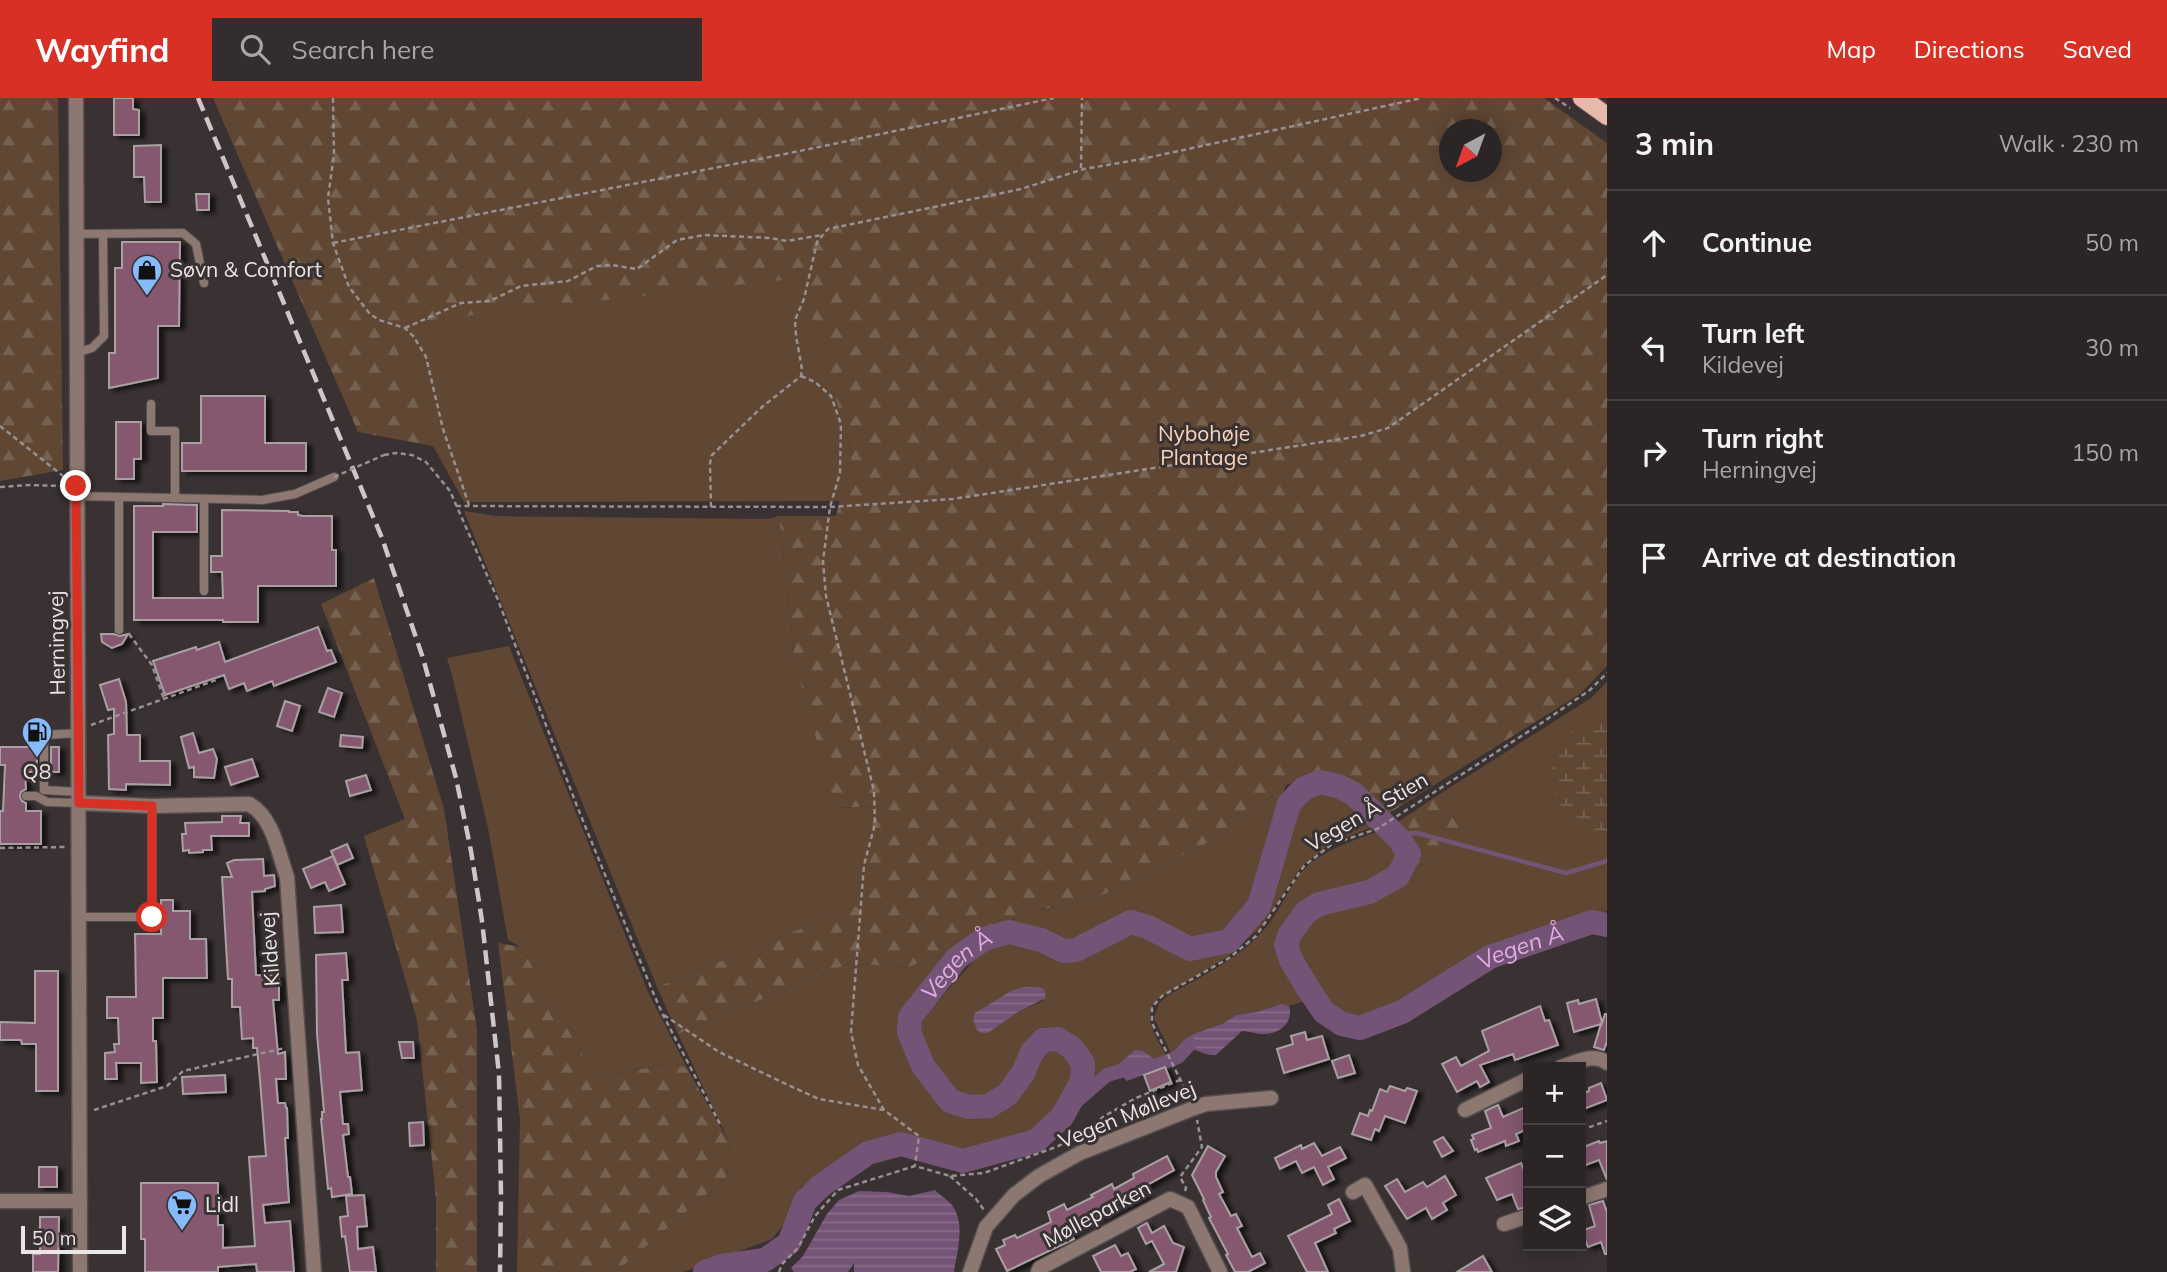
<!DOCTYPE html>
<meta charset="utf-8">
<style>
body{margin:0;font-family:Mulish,sans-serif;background:#332d2e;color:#f1f3f6}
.controls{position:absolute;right:21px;bottom:21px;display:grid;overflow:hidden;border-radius:0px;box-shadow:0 4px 18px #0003}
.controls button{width:63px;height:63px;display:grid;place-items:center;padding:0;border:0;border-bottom:2px solid #474243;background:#2b2526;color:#f1f3f6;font:35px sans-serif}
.compass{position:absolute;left:1439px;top:21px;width:63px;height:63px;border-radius:50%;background:#2b2526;box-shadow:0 4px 18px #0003;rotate:221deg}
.scale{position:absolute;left:21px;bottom:18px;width:105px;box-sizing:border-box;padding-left:7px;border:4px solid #ebe6e6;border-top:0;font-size:19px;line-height:24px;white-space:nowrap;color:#ebe6e6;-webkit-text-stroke:5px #393132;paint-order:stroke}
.stop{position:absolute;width:21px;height:21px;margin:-16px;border:5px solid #d93025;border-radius:50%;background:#fff}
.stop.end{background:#d93025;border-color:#fff;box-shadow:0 2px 7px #0008}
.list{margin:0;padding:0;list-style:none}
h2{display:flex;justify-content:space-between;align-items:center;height:91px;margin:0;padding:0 28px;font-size:30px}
h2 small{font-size:23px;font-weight:400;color:#a6a5a7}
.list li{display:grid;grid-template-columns:46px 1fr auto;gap:21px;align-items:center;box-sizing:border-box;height:105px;padding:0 28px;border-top:2px solid #474243}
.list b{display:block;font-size:26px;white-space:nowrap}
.list p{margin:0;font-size:23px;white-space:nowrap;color:#a6a5a7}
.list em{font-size:23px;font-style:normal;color:#a6a5a7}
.icon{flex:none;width:38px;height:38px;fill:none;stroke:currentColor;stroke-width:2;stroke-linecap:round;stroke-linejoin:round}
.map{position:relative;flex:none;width:1607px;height:1174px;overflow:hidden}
header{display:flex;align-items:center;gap:42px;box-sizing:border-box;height:98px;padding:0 35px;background:#d93025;color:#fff}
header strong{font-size:33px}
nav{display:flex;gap:38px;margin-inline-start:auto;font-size:24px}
.search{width:490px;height:63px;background:#332d2e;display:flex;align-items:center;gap:18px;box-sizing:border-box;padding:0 24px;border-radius:0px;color:#a6a5a7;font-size:26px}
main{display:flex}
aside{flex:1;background:#2b2526}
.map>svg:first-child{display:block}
</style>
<header>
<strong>Wayfind</strong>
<div class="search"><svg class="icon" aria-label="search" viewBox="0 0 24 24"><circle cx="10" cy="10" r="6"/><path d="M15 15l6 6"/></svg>Search here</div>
<nav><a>Map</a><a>Directions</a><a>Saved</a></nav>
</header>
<main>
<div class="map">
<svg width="1607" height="1174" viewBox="0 0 1607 1174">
<defs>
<pattern id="forest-firs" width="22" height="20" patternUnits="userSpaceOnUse" patternTransform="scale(1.75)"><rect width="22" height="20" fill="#5f4734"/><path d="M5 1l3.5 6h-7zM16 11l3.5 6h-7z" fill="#766251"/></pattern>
<pattern id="wetland-marsh" width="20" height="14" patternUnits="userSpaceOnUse" patternTransform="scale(1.75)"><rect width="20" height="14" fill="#5f4734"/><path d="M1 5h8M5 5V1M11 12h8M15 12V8" fill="none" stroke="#766251"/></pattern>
<pattern id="water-rules" width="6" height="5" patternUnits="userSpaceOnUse" patternTransform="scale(1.75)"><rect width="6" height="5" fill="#745476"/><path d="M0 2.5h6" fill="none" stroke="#886d8a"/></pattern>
<filter id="shadow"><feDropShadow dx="5.5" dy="3" stdDeviation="2" flood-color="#0009"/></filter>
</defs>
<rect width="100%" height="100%" fill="#393132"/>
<g fill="#5f4734" fill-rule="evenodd">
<path d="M800,179L852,355L840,403L464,404L433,348L387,227Z"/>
<path d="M464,413L496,418L767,421L779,418L795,564L836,710L875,708L867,804L657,889Z"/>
<path d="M509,548L648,894L687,970L671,965L596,980L521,849L508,842L488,730L452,577L447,560Z"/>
<path d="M1607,584V813L1590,817C1556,830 1517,840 1484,856C1445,875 1379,937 1335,911C1318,900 1303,867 1292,850L1296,839L1313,816L1378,796L1411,771L1456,753L1465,732L1435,699L1591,600Z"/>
<path d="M1286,687L1270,728L1252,804L1233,831L1216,841L1200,843L1181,839L1143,821L1131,819L1082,843L1072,845L1025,829L1001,828L1024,815L1095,801L1221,738Z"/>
<path d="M1328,692L1342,697L1375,728L1331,745L1302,768L1260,830L1227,859L1156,902C1141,921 1159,942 1167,960L1155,966V962L1118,966L1116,972L1106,975L1084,994L1092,968L1089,956L1059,931L1044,934L1028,943L1025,957L1015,977L1000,996L990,1002H963C941,984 919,953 920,924L983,852L1003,846L1036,849L1055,858L1069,862L1083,859L1129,835L1140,833L1191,859L1212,858L1227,854L1257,825L1278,767L1286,722L1302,704L1320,694ZM1044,891L1043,903L1018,914L988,935Z"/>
<path d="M1382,732L1399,749L1402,756C1397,771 1367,788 1352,792C1340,795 1325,794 1315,800C1298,809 1274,835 1280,856C1285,872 1298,888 1307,902L1289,908L1281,906L1257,914L1236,917L1224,925L1189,939L1176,958L1172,957L1154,920L1159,905L1167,898C1198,880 1235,863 1260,836C1276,820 1285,797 1299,778C1318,752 1353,743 1382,732Z"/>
<path d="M957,852L911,902L901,920L900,933L929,992L950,1009L981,1015L1004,1010L1018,996L1045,955L1055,952L1063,954L1075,965V976L1060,1008L1032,1036L967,1055L905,1036L888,1037L801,1089L786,1124L772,1141L683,1174H616L727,1079L730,1046L678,936L848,866L908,869Z"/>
</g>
<g fill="url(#forest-firs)" fill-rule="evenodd">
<path d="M0,0H58L63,372L0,383Z"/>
<path d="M213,0H1544L1607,45V568L1580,596L1388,716L1350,683L1320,677L1286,687L1221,738L1095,801L1024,815L957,852L908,869L848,866L678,936L657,889L867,804L874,708L835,710L795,564L779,418H836L852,355L800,180L388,227L433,348L358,334ZM1450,32H1492V74H1450Z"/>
<path d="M374,480L444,711L477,932V1174H436V1100L417,922L364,738L405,721L321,506Z"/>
<path d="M1435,699L1465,732L1456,753L1411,771L1418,752L1398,724Z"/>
<path d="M498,845L521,849L596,980L671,965L687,970L730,1046L727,1079L616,1174H517L520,1021Z"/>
</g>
<path fill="url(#wetland-marsh)" d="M1607,620V734C1532,726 1535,625 1607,620Z"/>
<g fill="url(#water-rules)">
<path d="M1024,889H1038L1044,891L1046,900L1018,914L988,935H982L977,932L973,921L975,915L1011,893Z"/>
<path d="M1281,906L1289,908C1294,923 1281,935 1266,936C1258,937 1250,933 1242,933L1216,957C1206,958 1199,952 1189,951L1180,960L1176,958L1189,939L1194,936L1224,925L1236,917L1257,914Z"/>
<path d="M1135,952L1143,953L1155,962L1154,973L1127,983L1116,972L1118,967Z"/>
<path d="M935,1092C940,1097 948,1102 952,1107C966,1126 957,1153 954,1174H854V1165L848,1174H794L791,1170L803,1158L827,1116L839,1102L859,1093L887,1094L909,1098Z"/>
</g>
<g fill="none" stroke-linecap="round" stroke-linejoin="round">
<path stroke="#745476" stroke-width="4.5" d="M1394,736L1417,735L1566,775L1607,763"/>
<path stroke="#745476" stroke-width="14" d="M1062,1019L1071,1008L1107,977L1131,970L1155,968L1178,959L1190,946"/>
<path stroke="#745476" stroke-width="24" id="s1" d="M705,1174L722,1168L765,1162L789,1145L805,1103L822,1087L868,1055L901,1046L963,1063L1036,1043L1062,1019L1082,983L1083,965L1072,950L1058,941L1043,942L1032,954L1023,975L1008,996L989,1008L969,1009L950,1003L923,968L909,934L910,919L957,860L984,841L1009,834L1041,842L1064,853L1076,852L1131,824L1148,829L1190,851L1229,843L1259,808L1289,706L1303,691L1320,684L1338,688L1354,696L1400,742L1409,756L1398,778L1369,794L1319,806L1306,814L1290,836L1286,847L1291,862L1309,892L1324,914L1342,926L1360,930L1402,914L1490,859L1592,824L1607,827"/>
</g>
<g fill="#85596f" stroke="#a9a0a4" stroke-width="2" filter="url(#shadow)">
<path d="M114,0H133V11L139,12V37H114Z"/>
<path d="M161,47V104H145L144,79H134V48Z"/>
<path d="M196,96H209V112H197Z"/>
<path d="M122,144H180L179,228H158V280L109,290V255H115V170H122Z"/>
<path d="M201,298H265V345H306V373H182V345H201Z"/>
<path d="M116,324H141V361H134V381H116Z"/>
<path d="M163,406L197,407V434H153V500H223L222,474H211V458H222V412L289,413V414H298V417L303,418H332V452H336V488H258V524H223V522H134V408H163Z"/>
<path d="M318,529L327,553L331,552L336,564L274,588L272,583L247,593L244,585L229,591L224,577L165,597L153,563L196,549L197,552L219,544L225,564Z"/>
<path d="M101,536H114L120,538L128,536L122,546L112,550L102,544Z"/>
<path d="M119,581L126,604L127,637H140V663H170V687L126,686V692L109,691L108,637L114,636V611L108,612L100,587Z"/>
<path d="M328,590L342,595L334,619L319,614Z"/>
<path d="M285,603L300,608L292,633L277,628Z"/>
<path d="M193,635L199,655L213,651L217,661L214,680L194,679V669L189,670L181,639Z"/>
<path d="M341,637L363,639L362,650L340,648Z"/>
<path d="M0,649H37V674H25L26,691L21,694L20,699L22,703L26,705V713H41V746H0V713H3L5,667H0Z"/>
<rect x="51" y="649" width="8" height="25"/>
<path d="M252,661L258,678L231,687L225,669Z"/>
<path d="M366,677L371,692L350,698L346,683Z"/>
<path d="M222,718H241L240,725H249V738H211L212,752H203V754L189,755V752L183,753L182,736H186L185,725L222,724Z"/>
<path d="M347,746L353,760L337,767L331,753Z"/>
<path d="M333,758L345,786L329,793L325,784L311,790L303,771Z"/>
<path d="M263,761L264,778L274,777L275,788L265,791V793L252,794L256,877L279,878V902H273L278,956L285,954L286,981H276L278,1005H285L286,1010H287L288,1040H285L289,1104L263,1107L265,1125L290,1123L294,1174H257L256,1166L218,1169V1174H145V1141H141V1085H218V1127H223V1150L255,1148L249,1059L266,1058L260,982L257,950H253V940L242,941L240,909H232V881H228L222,779H232L227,765L234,762Z"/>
<path d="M161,802H173V813H190V841H206L207,880H163V920H153V943H156L157,984L141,985V965H116L117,981H105V955L115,954L114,946H119L118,920H107V899H136L135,836H161Z"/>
<path d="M341,807L343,834L315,835L314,809Z"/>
<path d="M346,855L348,882H342L346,955L359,954L362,992L340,994L343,1026H348L349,1036L343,1037L348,1079H350L352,1096L332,1099L331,1090L328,1091L321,1021H322V1014H324L317,936L316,857Z"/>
<path d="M35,873H58V993H36V946H22L21,942H0V924L35,925Z"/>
<path d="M1596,901L1602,925L1605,916H1607V943L1604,952L1594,949L1601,926L1574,934L1567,905L1578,902L1579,906Z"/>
<path d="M1540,908L1545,923L1549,922L1558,947L1515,962L1513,956L1480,967L1489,984L1480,989L1477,983L1457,994L1442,966L1456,959L1461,968L1489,953L1482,933Z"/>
<path d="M1305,934L1307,942L1322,938L1329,961L1284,975L1277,951L1293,946L1291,938Z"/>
<path d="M399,944H413L414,960H402Z"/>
<path d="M1349,957L1355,975L1338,980L1332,963Z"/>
<path d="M1165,969L1171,984L1150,993L1144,977Z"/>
<path d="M225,977L226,994L183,996L182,979Z"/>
<path d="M1601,985L1607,1002L1581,1012V996L1589,993V990Z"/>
<path d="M1390,988L1405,993L1407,990L1417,993L1405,1025L1385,1018L1379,1033L1375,1031L1371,1042L1352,1036L1360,1015L1368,1018L1370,1012L1372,1013L1380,991L1387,994Z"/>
<path d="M1498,1007L1503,1019L1528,1008V1031L1516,1036L1519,1043L1506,1048L1505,1043L1478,1054L1477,1051L1475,1052L1471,1042L1474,1041L1472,1037L1491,1030L1485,1013Z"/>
<path d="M423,1024L424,1047L410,1048L409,1025Z"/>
<path d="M1443,1039L1453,1053L1442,1059L1434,1044Z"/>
<path d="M1599,1043L1600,1045L1607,1043V1082L1599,1062L1583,1068L1581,1062V1050Z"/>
<path d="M1314,1045L1322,1058L1340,1049L1346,1060L1328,1069L1334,1081L1323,1087L1314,1069L1302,1075L1296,1063L1280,1071L1275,1060L1301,1047L1302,1051Z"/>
<path d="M1208,1048L1225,1058L1216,1074V1079L1223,1094L1219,1096L1231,1118L1236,1116L1242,1128L1237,1130L1252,1159L1260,1155L1265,1165L1248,1174H1235L1226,1157L1228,1156L1209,1120L1211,1119L1203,1102L1204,1101L1192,1077Z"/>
<path d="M1167,1058L1174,1072L1142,1090L1146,1097L1103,1119L1102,1117L1070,1133L1074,1141L1007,1173L996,1151L1005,1147L1003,1142L1015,1137L1017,1140L1051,1124L1048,1114L1064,1106L1067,1112L1093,1099L1091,1097L1112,1086L1114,1091L1134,1080L1133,1076Z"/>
<path d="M1521,1065L1523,1070L1528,1068V1087L1525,1088L1528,1097V1109L1518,1111L1512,1096L1497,1102L1486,1080Z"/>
<rect x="39" y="1069" width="18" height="20"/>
<path d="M1445,1078L1456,1097L1443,1105L1447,1112L1432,1121L1426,1110L1407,1121L1385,1088L1397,1081L1405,1094L1423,1084L1427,1089Z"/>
<path d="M364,1097L367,1128L357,1129L358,1151L373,1149L376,1174H350L345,1138L342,1139L340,1119L348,1118L346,1098Z"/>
<path d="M1339,1101L1350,1123L1334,1131L1336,1135L1315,1145L1328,1174H1307L1288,1138L1332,1116L1328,1107Z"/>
<path d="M1603,1103L1607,1114V1156H1605L1601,1144L1588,1149L1581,1133L1595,1128L1589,1107Z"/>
<path d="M40,1119H59L58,1174H33V1156H40Z"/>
<path d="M1147,1125L1152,1135L1164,1128L1173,1145L1184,1149L1176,1174H1149L1164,1166L1152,1143L1146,1146L1138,1130Z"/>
<path d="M1115,1147L1121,1158L1128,1155L1136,1171L1130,1174H1101L1093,1158Z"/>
<path d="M1483,1158L1492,1174H1457Z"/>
</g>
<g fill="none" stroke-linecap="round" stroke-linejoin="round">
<g stroke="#554e4f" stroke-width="10">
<g id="service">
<path d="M76,136L183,135L196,146L204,185"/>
<path d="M76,255L92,250L104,238L103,136"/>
<path d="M151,306V333H175V400"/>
<path d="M76,398L262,402L295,396L334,379"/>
<path d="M119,399V532"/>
<path d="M204,401V493"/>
<path d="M79,635L44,637V692L79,694"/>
<path d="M26,698H36L47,704L79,705"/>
<path d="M79,819H152V708"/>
</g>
</g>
<g stroke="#554e4f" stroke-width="17">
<g id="minor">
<path d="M79,705L152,708L249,706C273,719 278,754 287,779L314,1174"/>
<path d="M1561,969C1575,965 1594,954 1607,965"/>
<path d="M1465,1012L1528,981"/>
<path d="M1353,1094L1365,1087L1400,1150L1403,1174"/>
<path d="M1581,1100L1607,1091"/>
<path d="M0,1103H80"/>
<path d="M1504,1126L1528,1118"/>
<path d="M970,1174L986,1129L1014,1097L1039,1078L1080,1055L1194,1010L1206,1006L1271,1000"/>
<path d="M1038,1174L1040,1170L1170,1101L1188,1109L1220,1174"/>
</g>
</g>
<g stroke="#554e4f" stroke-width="17">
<path id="tertiary" d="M76,0L80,1174"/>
</g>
<g stroke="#554e4f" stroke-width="20">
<path id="primary" d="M1582,0L1607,18"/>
</g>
<g stroke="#979192" stroke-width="2.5" stroke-dasharray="5 3.5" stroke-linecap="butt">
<path d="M333,0L334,56L328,100L333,145L349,189L370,216L379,222L405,230L414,239L426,259L443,331L469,407"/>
<path d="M1555,0L1570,10"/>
<path d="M1081,70L1082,0"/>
<path d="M333,145L785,56L1054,0"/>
<path d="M405,230L461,205L490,203L521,188L568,183L597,168L611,167L637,171L677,142L704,137L770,140L787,143L822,137"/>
<path d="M801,278L815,284L831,298L841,326L840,375L830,409L823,463L826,498L874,693L875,726L864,767L851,934L858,967L884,1012"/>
<path d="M0,328L63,378"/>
<path d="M384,357L396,355L412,357L426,364L450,393L498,502L577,708L652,892L662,915L721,1028"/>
<path d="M0,389L29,387L62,388"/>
<path d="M456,408L830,409L953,401L1361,338L1388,330L1607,177"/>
<path d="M711,409L710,365L712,357L762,309L801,278L802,271L796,238L795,222L804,201L817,144L828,131L1021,91L1084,71L1142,61L1422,0"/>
<path d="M129,536L152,567L164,601"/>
<path d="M91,627L219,581"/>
<path d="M0,750L65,749"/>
<path d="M664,917L719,954L788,987L819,1001L884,1012L919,1038L915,1067"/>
<path d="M1189,999L1152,925V909L1162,898L1229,860L1256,838L1304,768L1332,746L1377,731L1540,626L1590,592L1607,575"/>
<path d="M94,1012L167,988L183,973L285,950"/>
<path d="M1581,1032L1607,1023"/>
<path d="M950,1078L976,1101L984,1112"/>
<path d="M1185,1093L1186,1090L1180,1079L1202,1049L1197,1022"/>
<path d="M779,1174L782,1166L798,1150L815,1118L838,1092L915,1068L950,1078L984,1075L1056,1049L1086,1035L1103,1019L1136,1000L1180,982"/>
</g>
<use href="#service" stroke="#8d7771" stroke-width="8"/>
<use href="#minor" stroke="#8d7771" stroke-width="14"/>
<use href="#tertiary" stroke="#8d7771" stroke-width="14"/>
<use href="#primary" stroke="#e7b9ad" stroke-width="18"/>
<path stroke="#cdc8c8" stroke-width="4.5" stroke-dasharray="14 7" stroke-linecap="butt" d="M198,0L382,440L423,560L456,680L471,753L482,823L499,976L501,1097L500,1174"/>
<path stroke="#979192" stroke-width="2.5" stroke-dasharray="5 3.5" stroke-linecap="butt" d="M334,379L384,357"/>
</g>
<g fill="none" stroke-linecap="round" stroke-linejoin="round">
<path stroke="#d93025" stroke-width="9" d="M76,388L79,705L152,708V819"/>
</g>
<defs>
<g id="shop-pin" transform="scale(1.575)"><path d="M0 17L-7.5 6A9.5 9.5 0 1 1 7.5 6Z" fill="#86bbfb" stroke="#393132"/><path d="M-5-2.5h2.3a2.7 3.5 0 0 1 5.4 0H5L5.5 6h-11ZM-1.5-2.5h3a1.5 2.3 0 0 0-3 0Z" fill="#111"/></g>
<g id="fuel-pin" transform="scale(1.575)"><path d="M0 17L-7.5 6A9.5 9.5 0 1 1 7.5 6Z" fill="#86bbfb" stroke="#393132"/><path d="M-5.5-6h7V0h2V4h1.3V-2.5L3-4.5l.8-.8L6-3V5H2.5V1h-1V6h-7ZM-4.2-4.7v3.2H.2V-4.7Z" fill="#111"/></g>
<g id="supermarket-pin" transform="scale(1.575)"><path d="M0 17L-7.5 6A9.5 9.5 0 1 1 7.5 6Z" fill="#86bbfb" stroke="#393132"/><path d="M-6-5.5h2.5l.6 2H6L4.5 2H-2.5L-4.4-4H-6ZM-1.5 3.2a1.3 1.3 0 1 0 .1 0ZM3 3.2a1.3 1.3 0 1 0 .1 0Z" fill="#111"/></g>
</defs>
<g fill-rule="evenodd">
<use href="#shop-pin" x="147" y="172"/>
<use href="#fuel-pin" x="37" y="634"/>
<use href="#supermarket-pin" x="182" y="1107"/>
</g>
<g text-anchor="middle" stroke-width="6" stroke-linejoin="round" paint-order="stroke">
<g font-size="21" fill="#ebe6e6" stroke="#393132" text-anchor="start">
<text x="170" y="179">Søvn &amp; Comfort</text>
<text x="37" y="681" text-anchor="middle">Q8</text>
<text x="205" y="1114">Lidl</text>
</g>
<g font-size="21" fill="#fbd5b8" stroke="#393132">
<text x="1204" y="343">Nybohøje<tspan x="1204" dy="24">Plantage</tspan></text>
</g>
<g font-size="21" fill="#ebe6e6" stroke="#393132">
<text transform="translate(57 545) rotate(-91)" y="7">Herningvej</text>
<text transform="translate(1367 714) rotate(-30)" y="7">Vegen Å Stien</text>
<text transform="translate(270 851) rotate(-94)" y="7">Kildevej</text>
<text transform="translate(1127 1017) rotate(-22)" y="7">Vegen Møllevej</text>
<text transform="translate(1097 1116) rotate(-28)" y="7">Mølleparken</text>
</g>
<g font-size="23" font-style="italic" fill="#e1ace4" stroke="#393132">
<text dy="8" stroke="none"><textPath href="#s1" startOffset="1900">Vegen Å</textPath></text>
<text dy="8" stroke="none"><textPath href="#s1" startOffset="828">Vegen Å</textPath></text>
</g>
</g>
</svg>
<div class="controls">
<button>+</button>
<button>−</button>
<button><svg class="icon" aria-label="layers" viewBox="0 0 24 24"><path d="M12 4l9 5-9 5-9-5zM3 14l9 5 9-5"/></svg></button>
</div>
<svg class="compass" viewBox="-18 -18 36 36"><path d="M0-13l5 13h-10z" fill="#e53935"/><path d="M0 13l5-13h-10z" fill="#a6a5a7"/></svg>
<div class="scale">50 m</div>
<div class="stop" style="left:152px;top:819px"></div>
<div class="stop end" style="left:76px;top:388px"></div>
</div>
<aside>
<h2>3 min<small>Walk · 230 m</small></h2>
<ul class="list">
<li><svg class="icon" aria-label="ahead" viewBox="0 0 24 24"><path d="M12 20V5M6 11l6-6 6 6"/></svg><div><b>Continue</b></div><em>50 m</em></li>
<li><svg class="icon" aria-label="left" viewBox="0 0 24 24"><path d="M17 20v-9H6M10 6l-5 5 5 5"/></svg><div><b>Turn left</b><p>Kildevej</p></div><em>30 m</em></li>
<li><svg class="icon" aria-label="right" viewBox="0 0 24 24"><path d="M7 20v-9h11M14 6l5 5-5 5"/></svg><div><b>Turn right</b><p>Herningvej</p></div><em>150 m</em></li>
<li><svg class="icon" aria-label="arrive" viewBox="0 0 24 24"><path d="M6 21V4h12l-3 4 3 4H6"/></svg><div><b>Arrive at destination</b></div></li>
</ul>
</aside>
</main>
